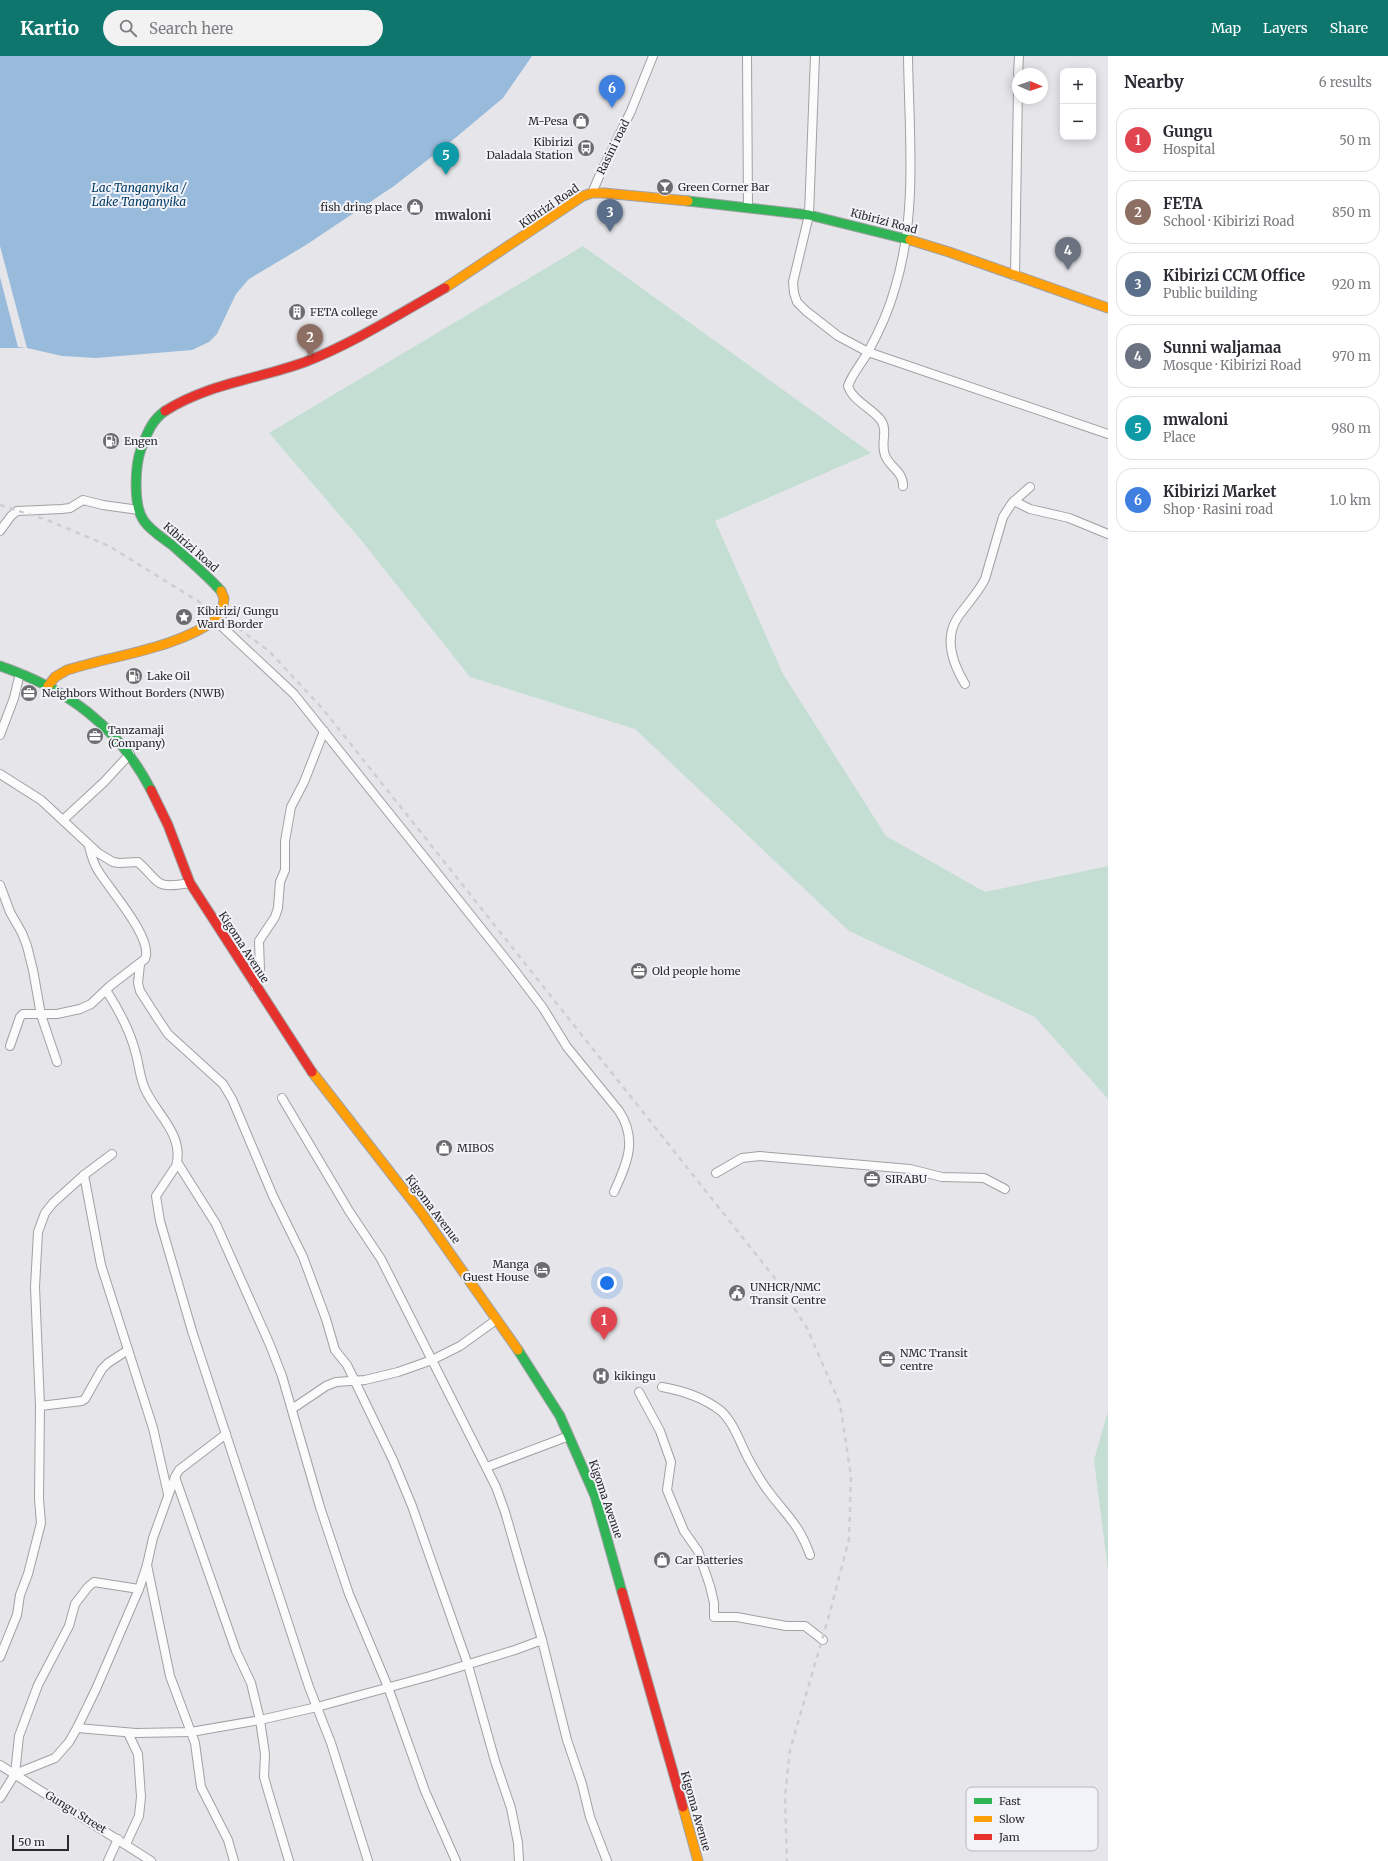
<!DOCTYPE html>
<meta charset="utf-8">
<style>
body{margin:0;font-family:Merriweather,serif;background:#f2f2f3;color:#2b2b33}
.controls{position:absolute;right:12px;top:12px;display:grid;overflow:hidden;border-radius:8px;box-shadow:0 2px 10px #0003}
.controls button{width:36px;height:36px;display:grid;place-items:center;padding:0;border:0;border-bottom:1px solid #e1e1e2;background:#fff;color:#2b2b33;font:20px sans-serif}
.compass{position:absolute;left:1012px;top:12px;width:36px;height:36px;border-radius:50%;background:#fff;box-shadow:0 2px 10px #0003;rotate:92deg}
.scale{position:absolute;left:12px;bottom:10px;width:57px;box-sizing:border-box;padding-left:4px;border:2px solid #2b2b2e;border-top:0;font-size:11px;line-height:14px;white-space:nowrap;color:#2b2b2e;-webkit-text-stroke:3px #f2f2f9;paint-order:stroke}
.you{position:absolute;left:607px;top:1227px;width:14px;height:14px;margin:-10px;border:3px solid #fff;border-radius:50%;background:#1a73e8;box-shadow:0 0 0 6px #1a73e833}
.badge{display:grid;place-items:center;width:26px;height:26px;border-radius:50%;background:#0f766e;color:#fff;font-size:13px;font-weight:700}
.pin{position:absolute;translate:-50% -33px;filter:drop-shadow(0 1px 2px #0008)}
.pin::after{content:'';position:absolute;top:21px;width:14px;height:12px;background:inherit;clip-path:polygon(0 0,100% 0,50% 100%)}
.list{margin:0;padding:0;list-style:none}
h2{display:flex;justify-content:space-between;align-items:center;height:52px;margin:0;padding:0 16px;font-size:17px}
h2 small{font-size:13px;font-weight:400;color:#7c7c81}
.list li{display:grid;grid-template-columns:26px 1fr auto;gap:12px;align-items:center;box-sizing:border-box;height:64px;margin:0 8px 8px;padding:0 8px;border:1px solid #e1e1e2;border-radius:16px}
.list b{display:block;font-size:15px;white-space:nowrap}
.list p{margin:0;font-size:13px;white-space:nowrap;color:#7c7c81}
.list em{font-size:13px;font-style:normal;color:#7c7c81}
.icon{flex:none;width:22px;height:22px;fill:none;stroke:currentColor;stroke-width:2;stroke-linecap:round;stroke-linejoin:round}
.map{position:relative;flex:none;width:1108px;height:1805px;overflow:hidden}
header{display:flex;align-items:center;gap:24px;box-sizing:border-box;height:56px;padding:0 20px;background:#0f766e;color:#fff}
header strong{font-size:19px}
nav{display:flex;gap:22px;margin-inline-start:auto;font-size:14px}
.search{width:280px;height:36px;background:#f2f2f3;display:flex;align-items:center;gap:10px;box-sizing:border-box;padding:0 14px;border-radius:22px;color:#7c7c81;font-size:15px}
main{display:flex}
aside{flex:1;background:#fff}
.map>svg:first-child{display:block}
</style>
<header>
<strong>Kartio</strong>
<div class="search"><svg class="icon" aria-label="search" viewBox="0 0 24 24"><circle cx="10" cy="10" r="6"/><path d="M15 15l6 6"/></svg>Search here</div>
<nav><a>Map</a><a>Layers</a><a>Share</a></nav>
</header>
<main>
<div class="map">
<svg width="1108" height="1805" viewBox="0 0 1108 1805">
<rect width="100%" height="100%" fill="#e6e6ea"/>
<g fill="#c4ded3">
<path d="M583,190L871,397L715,465L783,618L886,780L985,836L1108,810V1043L1035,961L849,875L635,673L470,621L361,484L269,377Z"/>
<path d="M1108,1355V1515L1094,1404Z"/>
</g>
<path fill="#98badb" d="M0,0H532L503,42L448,88L394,130L306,189L249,223L236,238L217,278L209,286L192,294L96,302L62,300L27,292H0Z"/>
<path fill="#e6e6ea" d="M0,190L27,292L18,291L0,221Z"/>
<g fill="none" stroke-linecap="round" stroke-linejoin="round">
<g stroke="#a1a1a4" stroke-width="10">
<g id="street">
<path d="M747,0L748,152"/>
<path d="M815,0L809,159L793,226L794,237L797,246L806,255L838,280L868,296L1108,378"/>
<path d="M1018,18L1019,0"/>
<path d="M592,137L601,116L631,55L653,0"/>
<path d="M1015,220L1018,32"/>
<path d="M903,430C904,416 889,411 885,399C880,387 889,374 880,363C871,352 852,344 848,330C852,318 862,307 868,296C879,276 889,254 895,232C918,157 909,77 908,0"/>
<path d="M1014,445L1030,453L1069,462L1108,478"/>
<path d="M0,475L11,460L17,455L62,453L70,452L83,444L103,449L139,454"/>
<path d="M216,565L294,638L512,911L543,952L567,991L619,1055C638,1084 627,1107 614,1136"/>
<path d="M965,628C953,608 943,583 958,561C967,548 978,537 985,523L1003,461L1012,447L1030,431"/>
<path d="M0,679L14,642L20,617"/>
<path d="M0,718L41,744L98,797L113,806L119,807L138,806C162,828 154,833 190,827"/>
<path d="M63,764L104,726L130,698"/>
<path d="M0,829L10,856L22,877L27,890L33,914L41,959L57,1006"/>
<path d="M140,908L138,927L140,935L156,960L168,978L223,1028L232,1043L273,1140L303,1201L326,1263L335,1294L347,1309L393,1404L412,1450L468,1609L495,1705L511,1752L518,1787L519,1805"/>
<path d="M255,930L260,915L259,885L275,861L278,852L280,826L285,814V785L291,751L304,726L324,675"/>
<path d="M106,934C119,954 130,974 136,998C139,1009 140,1022 145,1033C156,1058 185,1079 176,1110L156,1140L160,1165L192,1275L309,1631L331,1687L368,1805"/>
<path d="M10,990L20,961L23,958H57L80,953L91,948L110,930L145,903C154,883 110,834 99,816C94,809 91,799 89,790"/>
<path d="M282,1042L349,1155L381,1203L496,1431L505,1456L542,1584L567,1684L582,1728L590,1761L607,1805"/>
<path d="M177,1106L216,1168L270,1289L282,1320L320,1451L349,1538L388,1631L425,1735L456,1805"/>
<path d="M716,1117L742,1102L760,1100L910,1113L942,1121L984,1122L1005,1133"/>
<path d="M84,1119L101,1209L153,1372L168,1438"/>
<path d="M662,1331C684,1335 703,1341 721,1355C734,1367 740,1387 748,1402C754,1413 761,1426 769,1436C787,1460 799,1468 810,1499"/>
<path d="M639,1336L660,1375L671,1406L667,1434L684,1475L698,1495L710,1530L714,1547V1561H737L786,1570H805L823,1584"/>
<path d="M40,1350L82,1345L85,1343L102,1313L108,1307L128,1294"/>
<path d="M292,1353L326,1330L336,1326L365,1324L398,1316L432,1304L460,1290L496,1264"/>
<path d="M487,1411L569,1380"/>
<path d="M175,1421L236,1595L251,1627L260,1664L265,1698L264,1721L268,1735L289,1805"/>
<path d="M147,1509L170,1620L195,1687L201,1731L228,1784L234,1805"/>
<path d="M0,1601L17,1559L20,1539L28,1518L41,1467L39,1443L40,1350L35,1231L38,1176L45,1157L53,1147L84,1119L112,1098"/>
<path d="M77,1672L136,1677L191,1676L260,1664L317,1651L430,1620L515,1594L542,1584"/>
<path d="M0,1709L151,1805"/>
<path d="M15,1718L55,1702L69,1686L77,1672L96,1633L139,1533L147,1509L153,1482L175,1421L179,1414L226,1378"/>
<path d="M0,1742L15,1718L19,1680L38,1629L69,1570L75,1548L88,1531L94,1526L139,1533"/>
<path d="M126,1788L139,1760L141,1741L138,1698L128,1677"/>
<path d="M108,1805L118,1783"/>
</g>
</g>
<g stroke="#a1a1a4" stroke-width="11">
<g id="fast">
<path d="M688,145L809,159L910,184"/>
<path d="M165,355C151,365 147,378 141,393C135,410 133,450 144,465C151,475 163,482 172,489C189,504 206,518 221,535"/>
<path d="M0,610C67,633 118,670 151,734"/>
<path d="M518,1294L560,1360L595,1440L622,1536"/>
</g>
</g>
<g stroke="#a1a1a4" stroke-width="11">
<g id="slow">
<path d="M910,184L949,196L1108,252"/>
<path d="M445,232L583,140L592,137H604L688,145"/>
<path d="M48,630L55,621L67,614C122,597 174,594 222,560L224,542L221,535"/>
<path d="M312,1016L421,1156L518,1294"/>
<path d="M683,1751L698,1805"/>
</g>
</g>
<g stroke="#a1a1a4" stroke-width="11">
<g id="jam">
<path d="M165,355C207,328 258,323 305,306C354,287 399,258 445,232"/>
<path d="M151,734L168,769L190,827L312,1016"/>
<path d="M622,1536L683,1751"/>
</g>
</g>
<use href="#street" stroke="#fbfbfc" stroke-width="8"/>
<use href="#fast" stroke="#30b455" stroke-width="9"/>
<use href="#slow" stroke="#ff9f0a" stroke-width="9"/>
<use href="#jam" stroke="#e5322d" stroke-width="9"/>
<path stroke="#cfcfd0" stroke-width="2.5" stroke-dasharray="5 5" stroke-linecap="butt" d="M0,449L47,464L109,490L222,560L269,595L322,652L774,1221L807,1272L840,1348L851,1420L849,1483L830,1556L790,1694L785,1740L787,1805"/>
</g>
<defs>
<g id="shop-disc" transform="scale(0.9)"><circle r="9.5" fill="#6c6c70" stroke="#f2f2f9"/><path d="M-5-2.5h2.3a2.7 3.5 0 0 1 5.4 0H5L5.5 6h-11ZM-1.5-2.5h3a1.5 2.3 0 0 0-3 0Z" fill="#fff"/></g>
<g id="bus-disc" transform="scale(0.9)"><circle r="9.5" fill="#6c6c70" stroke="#f2f2f9"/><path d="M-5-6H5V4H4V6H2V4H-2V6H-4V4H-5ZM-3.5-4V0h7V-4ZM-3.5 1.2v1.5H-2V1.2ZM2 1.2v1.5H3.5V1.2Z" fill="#fff"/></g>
<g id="bar-disc" transform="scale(0.9)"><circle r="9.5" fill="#6c6c70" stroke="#f2f2f9"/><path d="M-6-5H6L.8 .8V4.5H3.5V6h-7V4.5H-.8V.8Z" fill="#fff"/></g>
<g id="building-disc" transform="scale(0.9)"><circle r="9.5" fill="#6c6c70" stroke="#f2f2f9"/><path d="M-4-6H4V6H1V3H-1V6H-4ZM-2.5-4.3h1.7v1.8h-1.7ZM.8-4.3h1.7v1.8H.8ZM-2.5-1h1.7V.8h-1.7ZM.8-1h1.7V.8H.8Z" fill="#fff"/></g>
<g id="fuel-disc" transform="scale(0.9)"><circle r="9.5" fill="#6c6c70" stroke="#f2f2f9"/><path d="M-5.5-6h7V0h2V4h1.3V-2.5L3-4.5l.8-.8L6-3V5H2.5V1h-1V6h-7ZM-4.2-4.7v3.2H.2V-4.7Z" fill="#fff"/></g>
<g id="sight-disc" transform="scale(0.9)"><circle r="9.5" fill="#6c6c70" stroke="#f2f2f9"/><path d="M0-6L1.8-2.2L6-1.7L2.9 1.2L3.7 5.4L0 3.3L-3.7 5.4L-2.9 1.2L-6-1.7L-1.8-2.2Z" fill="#fff"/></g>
<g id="office-disc" transform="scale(0.9)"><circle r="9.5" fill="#6c6c70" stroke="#f2f2f9"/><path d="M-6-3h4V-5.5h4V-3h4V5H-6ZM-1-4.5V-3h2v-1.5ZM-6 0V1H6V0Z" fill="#fff"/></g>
<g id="hotel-disc" transform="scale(0.9)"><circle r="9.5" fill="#6c6c70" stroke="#f2f2f9"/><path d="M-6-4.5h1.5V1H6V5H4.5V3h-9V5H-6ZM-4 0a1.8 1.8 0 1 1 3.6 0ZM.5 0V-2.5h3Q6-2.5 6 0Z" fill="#fff"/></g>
<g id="civic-disc" transform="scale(0.9)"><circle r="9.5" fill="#6c6c70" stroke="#f2f2f9"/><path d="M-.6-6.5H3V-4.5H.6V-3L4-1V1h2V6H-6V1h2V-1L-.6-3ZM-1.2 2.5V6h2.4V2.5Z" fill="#fff"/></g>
<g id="hospital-disc" transform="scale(0.9)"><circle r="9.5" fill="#6c6c70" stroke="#f2f2f9"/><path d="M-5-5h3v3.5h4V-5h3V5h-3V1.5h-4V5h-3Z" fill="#fff"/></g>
</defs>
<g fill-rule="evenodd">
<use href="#shop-disc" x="581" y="65"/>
<use href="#bus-disc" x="586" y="92"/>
<use href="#bar-disc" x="665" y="131"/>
<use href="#shop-disc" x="415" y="151"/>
<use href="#building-disc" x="297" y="256"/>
<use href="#fuel-disc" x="111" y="385"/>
<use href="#sight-disc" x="184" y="561"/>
<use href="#fuel-disc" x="134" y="620"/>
<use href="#office-disc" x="29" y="637"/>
<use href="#office-disc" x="95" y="680"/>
<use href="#office-disc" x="639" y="915"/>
<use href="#shop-disc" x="444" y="1092"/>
<use href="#office-disc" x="872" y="1123"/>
<use href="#hotel-disc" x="542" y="1214"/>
<use href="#civic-disc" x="737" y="1237"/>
<use href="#office-disc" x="887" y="1303"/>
<use href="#hospital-disc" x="601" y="1320"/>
<use href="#shop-disc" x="662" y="1504"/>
</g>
<g text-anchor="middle" stroke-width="4" stroke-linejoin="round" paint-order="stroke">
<g font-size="11" fill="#2b2b2e" stroke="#f2f2f9" text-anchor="start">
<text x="568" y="69" text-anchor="end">M-Pesa</text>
<text x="573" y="90" text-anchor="end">Kibirizi<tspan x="573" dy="13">Daladala Station</tspan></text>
<text x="678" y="135">Green Corner Bar</text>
<text x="402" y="155" text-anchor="end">fish dring place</text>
<text x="310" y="260">FETA college</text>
<text x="124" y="389">Engen</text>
<text x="197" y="559">Kibirizi/ Gungu<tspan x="197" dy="13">Ward Border</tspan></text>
<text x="147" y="624">Lake Oil</text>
<text x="42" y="641">Neighbors Without Borders (NWB)</text>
<text x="108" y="678">Tanzamaji<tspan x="108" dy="13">(Company)</tspan></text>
<text x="652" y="919">Old people home</text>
<text x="457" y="1096">MIBOS</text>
<text x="885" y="1127">SIRABU</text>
<text x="529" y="1212" text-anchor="end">Manga<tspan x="529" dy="13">Guest House</tspan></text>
<text x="750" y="1235">UNHCR/NMC<tspan x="750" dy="13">Transit Centre</tspan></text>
<text x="900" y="1301">NMC Transit<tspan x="900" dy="13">centre</tspan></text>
<text x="614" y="1324">kikingu</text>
<text x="675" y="1508">Car Batteries</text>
</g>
<g font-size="11" fill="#2b2b2e" stroke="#f2f2f9">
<text transform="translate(613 91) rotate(-64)" y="4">Rasini road</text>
<text transform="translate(549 150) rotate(-34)" y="4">Kibirizi Road</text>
<text transform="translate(884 165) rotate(15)" y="4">Kibirizi Road</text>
<text transform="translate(191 491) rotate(41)" y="4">Kibirizi Road</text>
<text transform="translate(244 891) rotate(57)" y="4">Kigoma Avenue</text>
<text transform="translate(433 1153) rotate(53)" y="4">Kigoma Avenue</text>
<text transform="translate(606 1443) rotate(71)" y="4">Kigoma Avenue</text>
<text transform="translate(696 1755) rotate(74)" y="4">Kigoma Avenue</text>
<text transform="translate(76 1756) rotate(32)" y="4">Gungu Street</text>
</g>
<g font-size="12" font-style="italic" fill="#003b65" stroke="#f2f2f9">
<text x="139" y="136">Lac Tanganyika /<tspan x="139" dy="14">Lake Tanganyika</tspan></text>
</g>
<g font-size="13" font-weight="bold" fill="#404045" stroke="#f2f2f9">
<text x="463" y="164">mwaloni</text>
</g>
</g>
<rect x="966" y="1731" width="132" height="64" rx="6" fill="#f2f2f9" stroke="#b6b6bc" stroke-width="1"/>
<rect x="974" y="1742" width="18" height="6" fill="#30b455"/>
<rect x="974" y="1760" width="18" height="6" fill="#ff9f0a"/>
<rect x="974" y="1778" width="18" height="6" fill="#e5322d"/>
<g font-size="11" fill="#2b2b2e">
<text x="999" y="1749">Fast</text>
<text x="999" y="1767">Slow</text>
<text x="999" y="1785">Jam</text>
</g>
</svg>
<div class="controls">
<button>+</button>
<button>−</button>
</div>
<svg class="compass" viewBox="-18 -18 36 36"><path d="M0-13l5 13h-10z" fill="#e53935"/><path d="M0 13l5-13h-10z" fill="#7c7c81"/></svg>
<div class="scale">50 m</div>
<div class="you"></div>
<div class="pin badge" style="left:604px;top:1284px;background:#e0444e">1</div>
<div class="pin badge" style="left:310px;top:301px;background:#8d6e63">2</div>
<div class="pin badge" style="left:610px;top:176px;background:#5c6f8a">3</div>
<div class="pin badge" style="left:1068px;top:214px;background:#6b7280">4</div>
<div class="pin badge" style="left:446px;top:119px;background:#0f9aa8">5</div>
<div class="pin badge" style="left:612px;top:52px;background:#3f7fe0">6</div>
</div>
<aside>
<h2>Nearby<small>6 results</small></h2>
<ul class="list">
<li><span class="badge" style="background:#e0444e">1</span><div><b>Gungu</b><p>Hospital</p></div><em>50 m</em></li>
<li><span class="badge" style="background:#8d6e63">2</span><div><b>FETA</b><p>School · Kibirizi Road</p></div><em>850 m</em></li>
<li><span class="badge" style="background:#5c6f8a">3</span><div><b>Kibirizi CCM Office</b><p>Public building</p></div><em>920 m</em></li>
<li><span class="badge" style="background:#6b7280">4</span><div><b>Sunni waljamaa</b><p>Mosque · Kibirizi Road</p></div><em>970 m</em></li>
<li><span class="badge" style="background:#0f9aa8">5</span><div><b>mwaloni</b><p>Place</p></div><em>980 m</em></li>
<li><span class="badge" style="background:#3f7fe0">6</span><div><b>Kibirizi Market</b><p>Shop · Rasini road</p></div><em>1.0 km</em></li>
</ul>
</aside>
</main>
